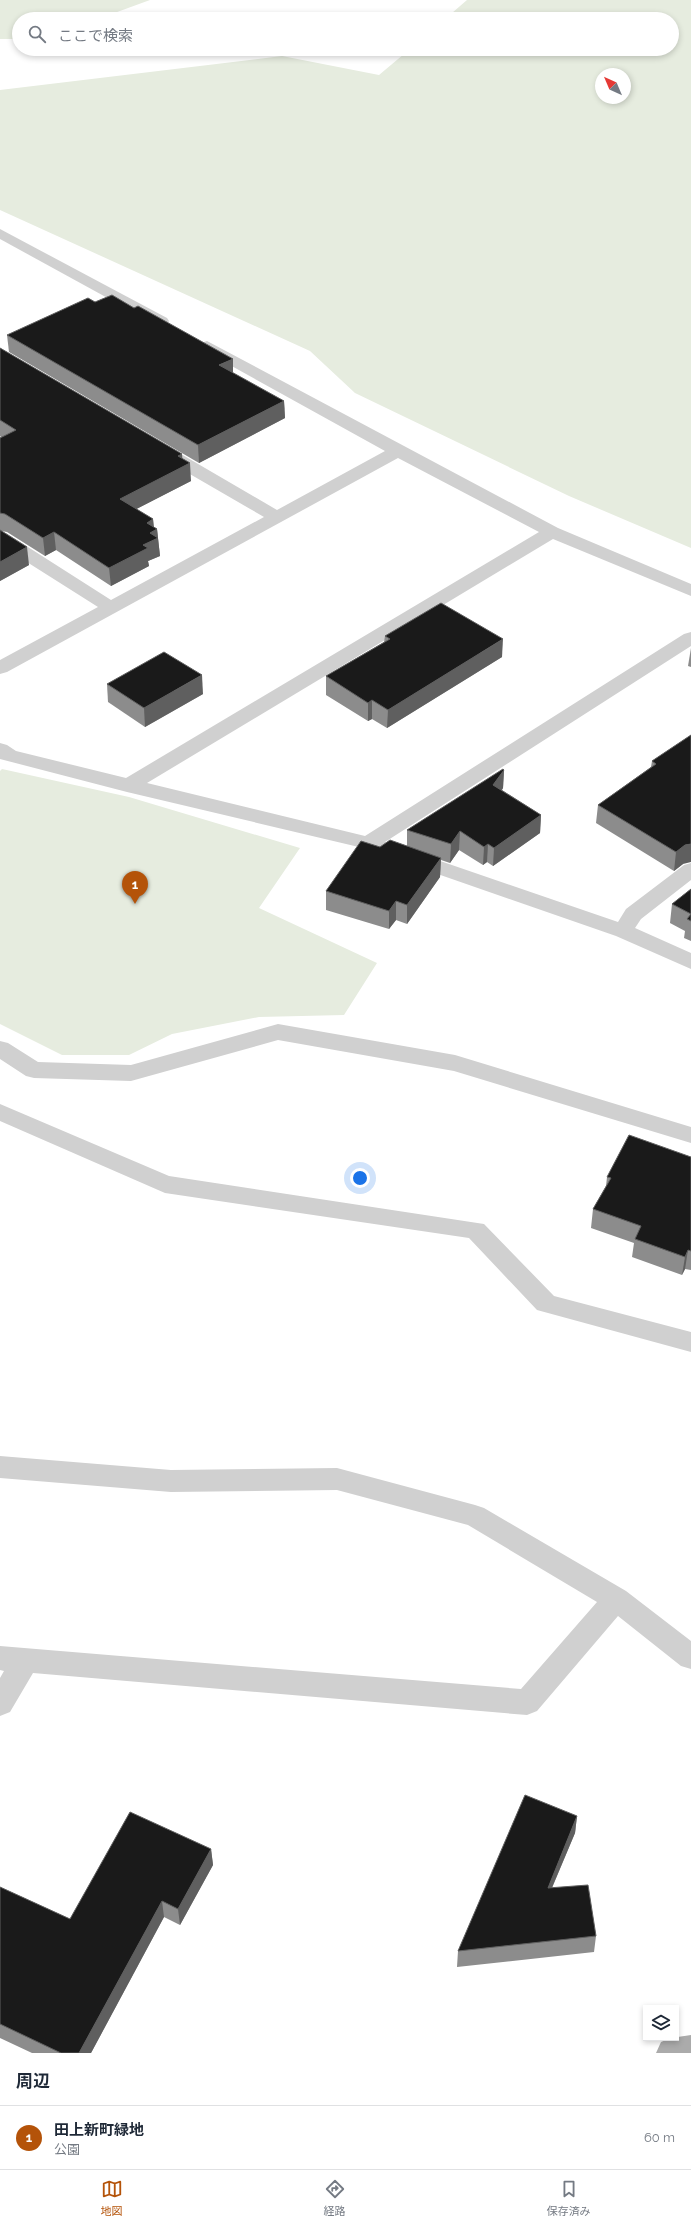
<!DOCTYPE html>
<html lang="ja">
<meta charset="utf-8">
<style>
body{margin:0;font-family:Raleway,"Noto Sans JP",sans-serif;background:#f6f6f7;color:#1f2937}
.controls{position:absolute;right:12px;bottom:12px;display:grid;overflow:hidden;border-radius:0px;box-shadow:0 2px 6px #0003}
.controls button{width:36px;height:36px;display:grid;place-items:center;padding:0;border:0;border-bottom:1px solid #e0e1e3;background:#fff;color:#1f2937;font:20px sans-serif}
.compass{position:absolute;left:595px;top:68px;width:36px;height:36px;border-radius:50%;background:#fff;box-shadow:0 2px 6px #0003;rotate:316deg}
.you{position:absolute;left:360px;top:1178px;width:14px;height:14px;margin:-10px;border:3px solid #fff;border-radius:50%;background:#1a73e8;box-shadow:0 0 0 6px #1a73e833}
.badge{display:grid;place-items:center;width:26px;height:26px;border-radius:50%;background:#b45309;color:#fff;font-size:13px;font-weight:700}
.pin{position:absolute;translate:-50% -33px;filter:drop-shadow(0 1px 2px #0008)}
.pin::after{content:'';position:absolute;top:21px;width:14px;height:12px;background:inherit;clip-path:polygon(0 0,100% 0,50% 100%)}
.list{margin:0;padding:0;list-style:none}
h2{display:flex;justify-content:space-between;align-items:center;height:52px;margin:0;padding:0 16px;font-size:17px}
h2 small{font-size:13px;font-weight:400;color:#747a83}
.list li{display:grid;grid-template-columns:26px 1fr auto;gap:12px;align-items:center;box-sizing:border-box;height:64px;padding:0 16px;border-top:1px solid #e0e1e3}
.list b{display:block;font-size:15px;white-space:nowrap}
.list p{margin:0;font-size:13px;white-space:nowrap;color:#747a83}
.list em{font-size:13px;font-style:normal;color:#747a83}
.icon{flex:none;width:22px;height:22px;fill:none;stroke:currentColor;stroke-width:2;stroke-linecap:round;stroke-linejoin:round}
.map{position:relative;flex:none;width:691px;height:2053px;overflow:hidden}
.search{position:absolute;background:#fff;box-shadow:0 2px 6px #0003;left:12px;right:12px;top:12px;height:44px;display:flex;align-items:center;gap:10px;box-sizing:border-box;padding:0 14px;border-radius:22px;color:#747a83;font-size:15px}
.sheet{height:116px;background:#fff}
nav{display:flex;justify-content:space-around;align-items:center;box-sizing:border-box;height:56px;border-top:1px solid #e0e1e3;background:#fff;font-size:11px;color:#747a83}
nav a{display:grid;justify-items:center;gap:2px}
nav .on{color:#b45309}
.map>svg:first-child{display:block}
</style>
<div class="map">
<svg width="691" height="2053" viewBox="0 0 691 2053">
<rect width="100%" height="100%" fill="#fff"/>
<g fill="#e6ecdf" fill-rule="evenodd">
<path d="M0,0H150L98,19H19V39H0Z"/>
<path d="M467,0H691V548L569,496L355,393L310,351L0,210V90L282,56L379,75L410,49H672V19H445ZM601,74H625V98H601Z"/>
<path d="M2,769L129,797L300,848L259,908L377,963L344,1015L259,1017L172,1034L129,1055H62L0,1024V771Z"/>
</g>
<g fill="none" stroke-linecap="round" stroke-linejoin="round">
<g fill="#d0d0d0" fill-rule="evenodd">
<path d="M0,229L167,318L169,321L167,324H155L0,239Z"/>
<path d="M207,341L558,528L691,584V596L553,539L147,783L365,836L684,634L691,632V646L385,842L618,922L626,909L684,865L691,863V880L641,919L635,928L691,953V969L616,936L363,848L127,792L0,759V743L7,745L16,751L126,778L539,532L398,458L7,672L0,674V660L98,607L0,545V532L6,533L111,600L264,517L157,455L155,451L157,447H169L277,510L385,451L201,349L199,346L201,343Z"/>
<path d="M278,1024L455,1055L691,1127V1143L454,1071L278,1040L131,1081L34,1078L26,1076L0,1059V1041L8,1043L38,1062L131,1065Z"/>
<path d="M0,1104L169,1176L484,1224L554,1296L691,1332V1352L537,1310L469,1238L165,1193L0,1121Z"/>
<path d="M0,1456L171,1470L337,1468L475,1505L484,1508L626,1591L691,1641V1669L681,1666L618,1616L537,1711L527,1715L33,1673L10,1712L0,1716V1678L4,1671L0,1670V1646L521,1689L597,1602L468,1525L337,1490L171,1492L0,1478Z"/>
</g>
<path fill="#ababab" fill-rule="evenodd" d="M691,2035V2053H656L661,2042L671,2038Z"/>
</g>
<g fill="#8c8c8c">
<path d="M7,335L233,373L284,401L285,418L199,463L9,352Z"/>
<path d="M0,348L182,454V459L191,481L136,509L153,519L154,527L157,529L158,537V538L160,556L148,561L149,566L111,586L56,550L45,556L7,532L1,531L29,565L0,581V438L1,437L0,436Z"/>
<path d="M385,636L502,657L387,728L372,719L368,721L326,695V676L384,642Z"/>
<path d="M691,648V667L688,666Z"/>
<path d="M107,684L203,694L145,727L108,702Z"/>
<path d="M691,735L683,864L674,871L596,823L598,805L651,767L652,761Z"/>
<path d="M504,770L503,788L502,790L541,815L540,833L493,866L487,862L483,865L459,850L450,863L441,860L440,877L407,924L396,920L389,929L326,910V891L380,847L407,846V830Z"/>
<path d="M691,889V941L684,938L685,931L670,923L672,904Z"/>
<path d="M691,1157V1270L685,1269L682,1275L632,1257L634,1243L591,1228L593,1209L606,1186L607,1177Z"/>
<path d="M577,1816L575,1833L552,1888L596,1936L594,1952L457,1967L458,1951Z"/>
<path d="M211,1849L213,1865L180,1925L164,1917L91,2053H32L0,2038V1887L70,1919Z"/>
</g>
<g fill="#5f5f5f">
<path d="M233,359V376L219,365Z"/>
<path d="M284,401L285,418L199,463L198,445Z"/>
<path d="M182,454L183,466L190,463L191,481L121,517L120,499L178,456Z"/>
<path d="M153,519L154,531L157,529L160,556L148,561L149,566L111,586L109,568L143,545L147,523Z"/>
<path d="M54,532L56,550L45,556L43,538Z"/>
<path d="M27,547L29,565L0,581V562Z"/>
<path d="M503,639L502,657L387,728L388,710Z"/>
<path d="M202,675L203,694L145,727L144,708Z"/>
<path d="M372,700V719L368,721V703Z"/>
<path d="M504,770L503,788L492,804L493,785Z"/>
<path d="M541,815L540,833L493,866L494,848Z"/>
<path d="M460,831L459,850L450,863L451,844Z"/>
<path d="M488,844L487,862L483,865L484,847Z"/>
<path d="M691,844V862L683,864L674,871L676,852L685,845Z"/>
<path d="M441,858L440,877L407,924V905Z"/>
<path d="M396,901V920L389,929V911Z"/>
<path d="M688,1250L685,1269L682,1275L685,1257Z"/>
<path d="M577,1816L575,1833L545,1904L548,1888Z"/>
<path d="M211,1849L213,1865L180,1925L178,1909Z"/>
<path d="M162,1901L164,1917L91,2053H79Z"/>
</g>
<g fill="#1a1a1a" stroke="#5f5f5f">
<path d="M112,295L134,308L138,306L233,359L219,365L284,401L198,445L7,335L88,298L95,302Z"/>
<path d="M0,348L182,454L178,456L190,463L120,499L153,519L147,523L157,529L150,533L158,538L143,545L148,548L109,568L54,532L43,538L5,514L0,513V438L16,430L0,420Z"/>
<path d="M0,530L27,547L0,562Z"/>
<path d="M441,603L503,639L388,710L372,700L368,703L326,676L390,639L385,636Z"/>
<path d="M164,652L202,675L144,708L107,684Z"/>
<path d="M691,735V844L685,845L676,852L598,805L656,764L652,761Z"/>
<path d="M503,769L504,770L493,785L541,815L494,848L488,844L484,847L460,831L451,844L407,830Z"/>
<path d="M390,840L441,858L407,905L396,901L389,911L326,891L361,841L380,847Z"/>
<path d="M691,889V914L672,904Z"/>
<path d="M691,914V921L687,919Z"/>
<path d="M629,1135L691,1157V1251L688,1250L685,1257L635,1239L641,1226L593,1209L611,1178L607,1177Z"/>
<path d="M525,1795L577,1816L548,1888L588,1885L596,1936L458,1951Z"/>
<path d="M130,1812L211,1849L178,1909L162,1901L79,2053H61L0,2024V1887L70,1919Z"/>
</g>
</svg>
<div class="controls">
<button><svg class="icon" aria-label="layers" viewBox="0 0 24 24"><path d="M12 4l9 5-9 5-9-5zM3 14l9 5 9-5"/></svg></button>
</div>
<svg class="compass" viewBox="-18 -18 36 36"><path d="M0-13l5 13h-10z" fill="#e53935"/><path d="M0 13l5-13h-10z" fill="#747a83"/></svg>
<div class="you"></div>
<div class="pin badge" style="left:135px;top:904px">1</div>
<div class="search"><svg class="icon" aria-label="search" viewBox="0 0 24 24"><circle cx="10" cy="10" r="6"/><path d="M15 15l6 6"/></svg>ここで検索</div>
</div>
<section class="sheet">
<h2>周辺<small></small></h2>
<ul class="list">
<li><span class="badge">1</span><div><b>田上新町緑地</b><p>公園</p></div><em>60 m</em></li>
</ul>
</section>
<nav>
<a class="on"><svg class="icon" aria-label="map" viewBox="0 0 24 24"><path d="M3 6l6-2 6 2 6-2v14l-6 2-6-2-6 2zM9 4v14M15 6v14"/></svg>地図</a>
<a><svg class="icon" aria-label="directions" viewBox="0 0 24 24"><path d="M12 3l9 9-9 9-9-9zM9 14v-3h6M13 9l2 2-2 2"/></svg>経路</a>
<a><svg class="icon" aria-label="saved" viewBox="0 0 24 24"><path d="M7 4h10v16l-5-4-5 4z"/></svg>保存済み</a>
</nav>
